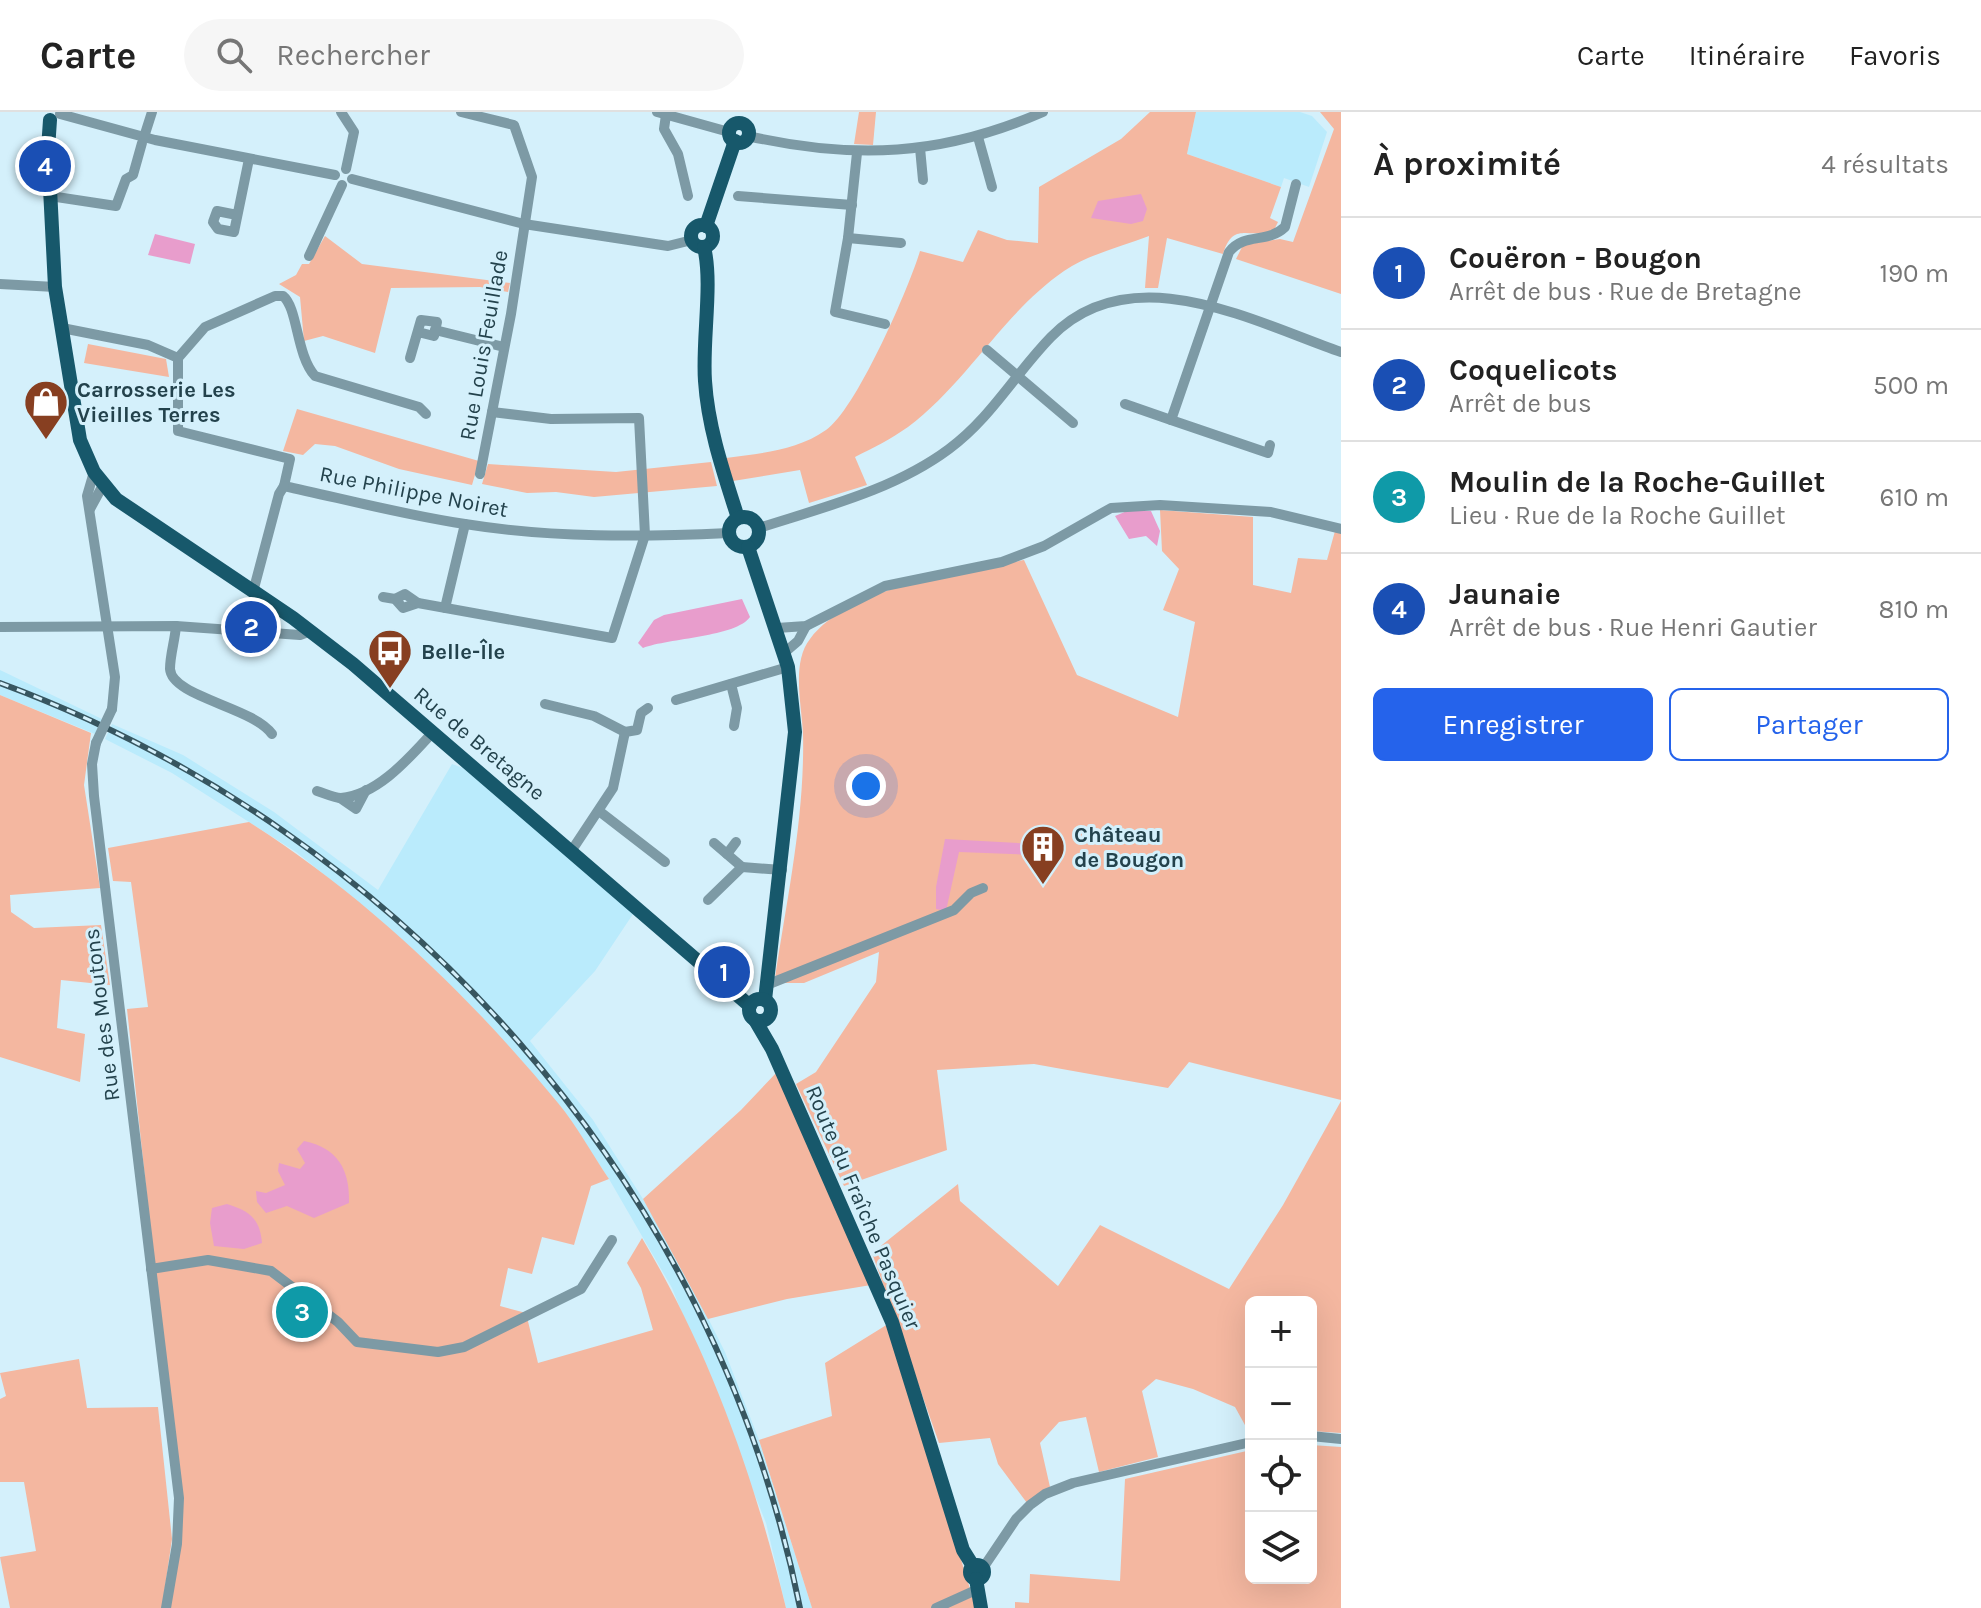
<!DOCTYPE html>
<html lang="fr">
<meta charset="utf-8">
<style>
body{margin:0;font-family:Karla,sans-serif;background:#f6f6f6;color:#222}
.controls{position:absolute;right:24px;bottom:24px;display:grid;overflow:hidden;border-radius:12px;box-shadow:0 8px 32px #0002}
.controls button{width:72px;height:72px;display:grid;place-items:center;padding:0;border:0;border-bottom:2px solid #e0e0e0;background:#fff;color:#222;font:40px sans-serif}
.you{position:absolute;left:866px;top:674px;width:28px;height:28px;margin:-20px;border:6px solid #fff;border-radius:50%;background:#1a73e8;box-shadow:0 0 0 12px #1a73e833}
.badge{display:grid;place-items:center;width:52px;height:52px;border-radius:50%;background:#2563eb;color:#fff;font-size:26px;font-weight:700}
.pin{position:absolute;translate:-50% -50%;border:4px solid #fff;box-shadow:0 2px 8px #0006}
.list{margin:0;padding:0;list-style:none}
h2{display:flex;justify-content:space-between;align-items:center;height:104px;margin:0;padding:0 32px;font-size:34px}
h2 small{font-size:26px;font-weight:400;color:#767676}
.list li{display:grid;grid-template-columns:52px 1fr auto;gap:24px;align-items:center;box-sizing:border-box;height:112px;padding:0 32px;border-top:2px solid #e0e0e0}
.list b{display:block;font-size:30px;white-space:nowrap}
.list p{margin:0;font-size:26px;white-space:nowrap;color:#767676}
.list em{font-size:26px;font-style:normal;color:#767676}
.actions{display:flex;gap:16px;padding:24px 32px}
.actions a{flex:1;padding:18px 0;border:2px solid #2563eb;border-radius:12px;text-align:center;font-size:28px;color:#2563eb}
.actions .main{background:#2563eb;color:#fff}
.icon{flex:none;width:44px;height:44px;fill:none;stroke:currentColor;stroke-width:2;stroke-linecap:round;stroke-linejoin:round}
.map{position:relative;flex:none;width:1341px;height:1496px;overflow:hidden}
header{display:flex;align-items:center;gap:48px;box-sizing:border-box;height:112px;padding:0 40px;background:#fff;border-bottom:2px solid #e0e0e0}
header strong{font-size:38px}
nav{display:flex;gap:44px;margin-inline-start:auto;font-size:28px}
.search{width:560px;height:72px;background:#f6f6f6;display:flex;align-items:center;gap:20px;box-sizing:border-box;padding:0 28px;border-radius:44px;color:#767676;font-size:30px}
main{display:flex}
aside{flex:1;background:#fff}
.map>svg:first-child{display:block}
</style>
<header>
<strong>Carte</strong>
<div class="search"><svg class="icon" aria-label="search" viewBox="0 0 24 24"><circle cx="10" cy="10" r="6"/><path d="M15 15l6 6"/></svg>Rechercher</div>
<nav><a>Carte</a><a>Itinéraire</a><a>Favoris</a></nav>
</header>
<main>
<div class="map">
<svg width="1341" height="1496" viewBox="0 0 1341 1496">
<rect width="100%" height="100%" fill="#d4f0fb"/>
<g fill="#baebfc">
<path d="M1196,0H1300L1312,4L1327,20L1309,75L1284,66L1281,75L1187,42Z"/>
<path d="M0,558L102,607L95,622L0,583Z"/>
<path d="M112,612L183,643L274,700L378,778L452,652L463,656L635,799L595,859L530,929L593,1008L643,1087L672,1134L725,1240L759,1328L812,1496H786L766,1411L672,1176L609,1067L559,993L363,794L296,740L172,661L105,627Z"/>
</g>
<g fill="#f4b7a0">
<path d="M859,0H876L873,33L854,32Z"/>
<path d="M1150,0H1196L1187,42L1281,75L1270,106L1278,110L1274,118C1249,128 1233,108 1223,142L1167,126L1158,176H1145L1149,124C1121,135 1089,142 1064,159C1003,201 967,271 908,315C891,327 873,336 855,345L867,373L809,391L800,358L733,369L726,346C761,341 796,339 826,318C856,298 909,176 920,139L963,150L978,118L1007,128L1038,131L1039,75L1121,27Z"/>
<path d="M1320,0H1341V182L1236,147L1243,133L1280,127L1293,130L1334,17Z"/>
<path d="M325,124L362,152L510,171L508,180L480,175L391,176L375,241L323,224L304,229L300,185L279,172L296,163L302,152H309Z"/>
<path d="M88,232L166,247L169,265L84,251Z"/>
<path d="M297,297L479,349L472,373L399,357L335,334L315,332L303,343L283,339Z"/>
<path d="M711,350L717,374L594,385L556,380L527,381L482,372L488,352L616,360Z"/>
<path d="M1160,398L1253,405V473L1291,481L1298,446L1327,448L1335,419L1341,421V988L1189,950L1168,976L1034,952L937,958L947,1038L844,1074L796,972L816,960L876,870L879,840L804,871H782L775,866C787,786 805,704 803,622C802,594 791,551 810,527C852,472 960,462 1024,448L1077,563L1178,605L1195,510L1163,498L1179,457L1162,439Z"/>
<path d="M0,583L91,621L84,673L100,776L10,783L11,800L34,816L101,813L110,873L61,868L57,916L85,922L80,970L0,945Z"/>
<path d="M249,710C365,783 471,885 558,991C577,1014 592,1042 609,1067L591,1074L574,1133L542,1125L532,1162L508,1156L500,1194L526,1201L538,1251L653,1218L641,1176L627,1151L642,1126C710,1240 755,1367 786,1496H166L179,1386L127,897L148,895L131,770L113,769L108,736Z"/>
<path d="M777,960L871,1173L787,1187L708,1207L643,1087L741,998Z"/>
<path d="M1341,989V1321L1311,1319V1190H1251V1324L1235,1295L1193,1277L1156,1267L1142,1279L1158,1345L1099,1360L1086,1305L1059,1310L1040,1331L1050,1375L1027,1391L998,1352L990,1326L939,1331L872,1141L958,1072L960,1089L1058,1174L1100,1113L1229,1177L1283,1093Z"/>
<path d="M888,1212L976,1496H812L759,1328L832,1304L825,1251Z"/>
<path d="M79,1247L87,1296L158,1295L172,1427L162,1496H10L0,1445L36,1439L24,1370H0V1287L6,1284L0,1261Z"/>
<path d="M1311,1333L1341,1335V1496H1015V1490L1029,1491L1030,1462L1120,1469L1125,1367L1251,1338V1466H1311Z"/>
</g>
<g fill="#e89dcc">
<path d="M1141,82L1147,97L1143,109L1131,112L1091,106L1098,89Z"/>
<path d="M155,122L195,132L190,152L148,143Z"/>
<path d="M1127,399H1151L1160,419L1157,434L1146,424L1129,427L1115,404Z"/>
<path d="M742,487L750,505C736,525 669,526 643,536L638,531L654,508L664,503Z"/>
<path d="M945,727L1036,732V743L959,740L946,799L936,797V775Z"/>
<path d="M304,1029C338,1036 350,1058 349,1091L314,1106L287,1094L266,1101L257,1090L256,1079L266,1081L285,1073L278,1059L279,1051L300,1057L305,1051L297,1037Z"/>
<path d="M227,1092C250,1099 260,1107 262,1131L244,1137L214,1134L210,1111L212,1096Z"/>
</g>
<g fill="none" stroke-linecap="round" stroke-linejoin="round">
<g stroke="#7d9aa5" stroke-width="10">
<path d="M341,0L354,20L346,57"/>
<path d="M461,0L514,13L532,65L511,202L480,362"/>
<path d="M657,0L729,20"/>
<path d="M60,2L155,28L335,63"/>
<path d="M666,3L664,17L678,42L688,84"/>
<path d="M748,24C854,48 942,44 1043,0"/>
<path d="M144,25L152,0"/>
<path d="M978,25L992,75"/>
<path d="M920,36L923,68"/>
<path d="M857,41L848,126L835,200L885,212"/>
<path d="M352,67L524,112L668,134L692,128"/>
<path d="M50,84L116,94L126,67L133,63L142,31"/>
<path d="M738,84L852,93"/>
<path d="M237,103L217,99L213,110L218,117L234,120L249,47"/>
<path d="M848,126L901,131"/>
<path d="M309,144L342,73"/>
<path d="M0,172L55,175"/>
<path d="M62,216L148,233L178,246L205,215L275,184H283C298,196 296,243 315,264L419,295L426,302"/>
<path d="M435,218L504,235"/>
<path d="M987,238L1073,311"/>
<path d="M178,246V319L290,347L284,374C344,387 404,403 465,412C552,426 641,425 729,421"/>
<path d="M410,246L421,208L437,210L434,224L418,220"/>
<path d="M1125,292L1171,308L1229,140C1245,120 1267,132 1285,115L1296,72"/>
<path d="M1171,308L1268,341L1270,333"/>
<path d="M94,360L87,384L115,565L112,597"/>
<path d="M90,397L103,373"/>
<path d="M759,416C824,395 894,378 949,337C991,306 1015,262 1051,225C1131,143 1252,209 1341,240"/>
<path d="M253,480L279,382L284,374"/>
<path d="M383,485L395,487L403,496L418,491L612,526L645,423L639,306L551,307L492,300"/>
<path d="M395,487L405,482L418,491"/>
<path d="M445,496L465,412"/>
<path d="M176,514C175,528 170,543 170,557C172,585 253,595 272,622"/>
<path d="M0,515L176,514L300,523L311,519"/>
<path d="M777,516L806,514L885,474L1002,450L1044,434L1111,396L1160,393L1271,400L1341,417"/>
<path d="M784,541L798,529L806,514"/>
<path d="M731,572L737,596L734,614"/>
<path d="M676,588L788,555"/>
<path d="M545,592L594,604L625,620"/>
<path d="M96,631L92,652L94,684L179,1386L177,1432L166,1496"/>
<path d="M317,679C324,681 334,686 341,686C378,683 410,645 433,620"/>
<path d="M340,686L356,697L366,678"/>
<path d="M599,699L665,750"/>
<path d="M572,738L613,676L625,620L637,618L641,601L648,596"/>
<path d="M727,742L736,730"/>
<path d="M742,755L782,758"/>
<path d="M708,788L742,755L714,731"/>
<path d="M769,872L954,798L971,781L983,776"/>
<path d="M151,1157L208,1148L271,1159L338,1210L357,1230L438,1240L464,1235L581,1177L612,1128"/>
<path d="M1311,1324L1341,1327"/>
<path d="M983,1456L1016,1407L1030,1393L1045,1382L1073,1371L1251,1330"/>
<path d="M936,1496L976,1478"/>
</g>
<g stroke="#17586b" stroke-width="14">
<path d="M50,8L48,37L55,175L80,328L94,360L116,387L293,506L353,552L750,894"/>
<circle cx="739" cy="21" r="10"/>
<circle cx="702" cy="124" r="11"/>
<path d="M706,114L735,29"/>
<path d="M704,135C713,172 702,228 705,269C708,316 724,362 738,406"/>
<circle cx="744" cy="420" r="15"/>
<path d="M748,435L788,555L795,620L765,888"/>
<circle cx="760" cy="898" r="11"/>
<path d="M755,908L772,937L892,1210L963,1438L973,1454"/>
<circle cx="977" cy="1460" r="7"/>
<path d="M976,1467L981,1496"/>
</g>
<g stroke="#375660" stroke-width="6">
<path id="rail" d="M0,571C402,719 716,1074 800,1496"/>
</g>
<use href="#rail" stroke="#d4f0fb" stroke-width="3" stroke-dasharray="9" stroke-linecap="butt"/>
<path stroke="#7d9aa5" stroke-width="10" d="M96,631L112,597"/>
</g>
<defs>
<g id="shop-pin" transform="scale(2.3)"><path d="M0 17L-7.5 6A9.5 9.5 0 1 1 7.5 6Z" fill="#873f21" stroke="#d4f0fb"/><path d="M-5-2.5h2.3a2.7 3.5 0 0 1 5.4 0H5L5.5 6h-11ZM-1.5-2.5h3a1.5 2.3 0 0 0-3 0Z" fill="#fff"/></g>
<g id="bus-pin" transform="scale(2.3)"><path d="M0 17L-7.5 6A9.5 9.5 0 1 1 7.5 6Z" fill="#873f21" stroke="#d4f0fb"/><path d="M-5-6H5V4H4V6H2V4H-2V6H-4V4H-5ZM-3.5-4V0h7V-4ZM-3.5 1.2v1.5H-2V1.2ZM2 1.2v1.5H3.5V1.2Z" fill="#fff"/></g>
<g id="building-pin" transform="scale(2.3)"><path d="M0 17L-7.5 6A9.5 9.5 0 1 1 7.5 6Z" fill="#873f21" stroke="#d4f0fb"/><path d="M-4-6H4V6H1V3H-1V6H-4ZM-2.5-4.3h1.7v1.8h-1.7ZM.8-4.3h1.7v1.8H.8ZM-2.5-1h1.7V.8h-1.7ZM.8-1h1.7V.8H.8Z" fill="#fff"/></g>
</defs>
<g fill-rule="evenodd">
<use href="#shop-pin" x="46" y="290"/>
<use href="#bus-pin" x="390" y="539"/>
<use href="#building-pin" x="1043" y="735"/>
</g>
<g text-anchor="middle" stroke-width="6" stroke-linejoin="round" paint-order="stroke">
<g font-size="22" fill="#23424c" stroke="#d4f0fb">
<text transform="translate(483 233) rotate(-80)" y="8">Rue Louis Feuillade</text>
<text transform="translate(414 379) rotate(11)" y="8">Rue Philippe Noiret</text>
<text transform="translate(480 631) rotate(40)" y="8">Rue de Bretagne</text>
<text transform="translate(101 903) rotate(-97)" y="8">Rue des Moutons</text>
<text transform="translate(864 1095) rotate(67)" y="8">Route du Fraîche Pasquier</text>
</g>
<g font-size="22" font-weight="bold" fill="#23424c" stroke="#d4f0fb" text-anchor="start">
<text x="77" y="285">Carrosserie Les<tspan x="77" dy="25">Vieilles Terres</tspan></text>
<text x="421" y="547">Belle-Île</text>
<text x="1074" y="730">Château<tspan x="1074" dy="25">de Bougon</tspan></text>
</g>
</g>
</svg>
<div class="controls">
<button>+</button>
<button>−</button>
<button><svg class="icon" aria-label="locate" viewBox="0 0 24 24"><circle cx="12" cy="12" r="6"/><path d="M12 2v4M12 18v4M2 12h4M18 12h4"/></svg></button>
<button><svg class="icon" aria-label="layers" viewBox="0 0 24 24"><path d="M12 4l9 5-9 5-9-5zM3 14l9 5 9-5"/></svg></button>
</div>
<div class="you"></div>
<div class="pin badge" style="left:724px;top:860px;background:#1a4fb4">1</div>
<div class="pin badge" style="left:251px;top:515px;background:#1a4fb4">2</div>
<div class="pin badge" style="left:302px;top:1200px;background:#0f9aa8">3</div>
<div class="pin badge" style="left:45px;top:54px;background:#1a4fb4">4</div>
</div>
<aside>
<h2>À proximité<small>4 résultats</small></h2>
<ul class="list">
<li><span class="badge" style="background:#1a4fb4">1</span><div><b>Couëron - Bougon</b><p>Arrêt de bus · Rue de Bretagne</p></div><em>190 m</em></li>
<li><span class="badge" style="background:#1a4fb4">2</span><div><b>Coquelicots</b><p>Arrêt de bus</p></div><em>500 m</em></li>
<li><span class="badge" style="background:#0f9aa8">3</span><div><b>Moulin de la Roche-Guillet</b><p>Lieu · Rue de la Roche Guillet</p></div><em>610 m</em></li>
<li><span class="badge" style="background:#1a4fb4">4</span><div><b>Jaunaie</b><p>Arrêt de bus · Rue Henri Gautier</p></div><em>810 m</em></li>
</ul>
<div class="actions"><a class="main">Enregistrer</a><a>Partager</a></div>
</aside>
</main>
